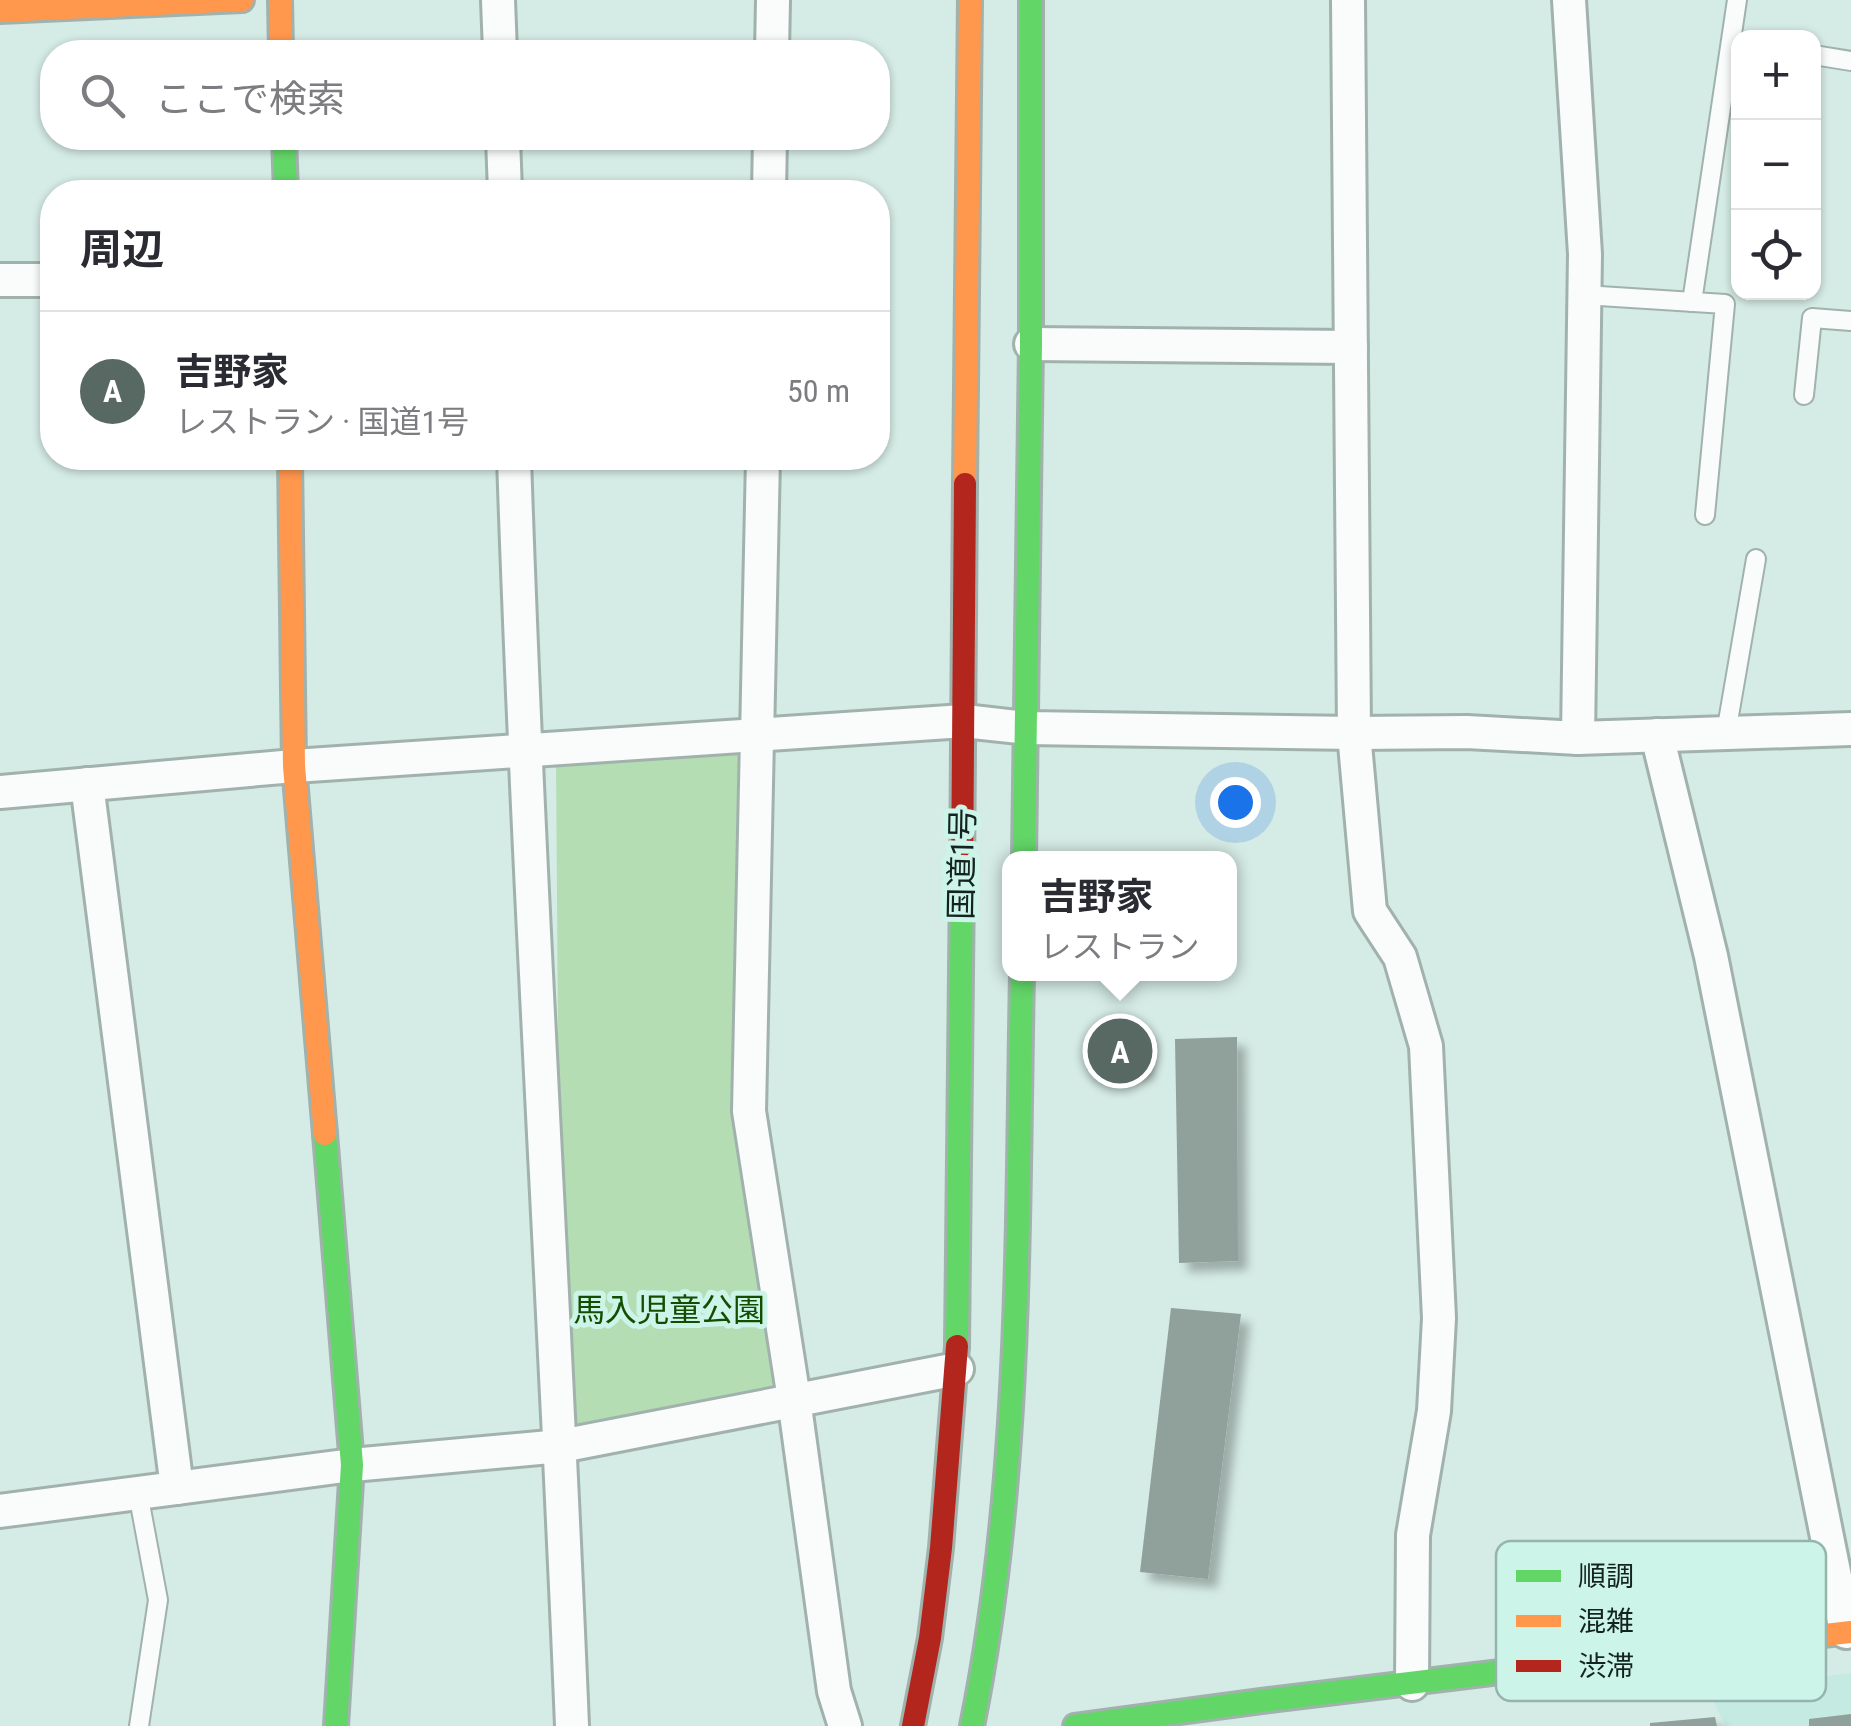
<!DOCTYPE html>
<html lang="ja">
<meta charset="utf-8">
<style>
body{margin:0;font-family:"Roboto Condensed","Noto Sans JP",sans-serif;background:#f7f7f7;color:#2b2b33}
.controls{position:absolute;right:30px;top:30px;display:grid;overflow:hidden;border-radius:20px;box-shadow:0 2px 8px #0004}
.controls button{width:90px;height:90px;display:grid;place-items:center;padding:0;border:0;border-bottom:2px solid #e1e1e2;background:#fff;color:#2b2b33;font:50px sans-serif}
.you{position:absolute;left:1235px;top:802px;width:35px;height:35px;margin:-25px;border:8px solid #fff;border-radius:50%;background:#1a73e8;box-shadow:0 0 0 15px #1a73e833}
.badge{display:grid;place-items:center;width:65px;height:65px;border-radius:50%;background:#586964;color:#fff;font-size:32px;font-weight:700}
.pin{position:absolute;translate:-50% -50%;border:5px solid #fff;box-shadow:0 2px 10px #0006}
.popup{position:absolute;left:1002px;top:851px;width:235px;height:130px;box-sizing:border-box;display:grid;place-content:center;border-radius:20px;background:#fff;filter:drop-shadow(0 2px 8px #0005);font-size:32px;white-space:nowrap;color:#7c7c81}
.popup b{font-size:38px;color:#2b2b33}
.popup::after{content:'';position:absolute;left:50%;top:100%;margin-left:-20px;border:20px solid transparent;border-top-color:#fff}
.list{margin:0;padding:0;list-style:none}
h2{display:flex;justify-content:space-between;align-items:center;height:130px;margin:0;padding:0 40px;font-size:42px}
h2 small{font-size:32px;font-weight:400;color:#7c7c81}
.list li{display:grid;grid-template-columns:65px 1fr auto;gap:30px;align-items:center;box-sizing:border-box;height:160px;padding:0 40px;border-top:2px solid #e1e1e2}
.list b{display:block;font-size:38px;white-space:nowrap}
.list p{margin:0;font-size:32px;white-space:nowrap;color:#7c7c81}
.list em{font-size:32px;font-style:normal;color:#7c7c81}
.icon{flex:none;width:55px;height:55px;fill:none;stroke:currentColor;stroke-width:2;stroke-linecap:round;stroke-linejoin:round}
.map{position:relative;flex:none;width:1851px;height:1726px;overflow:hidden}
.search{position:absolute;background:#fff;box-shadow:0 2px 8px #0004;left:40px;top:40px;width:850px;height:110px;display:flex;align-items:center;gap:25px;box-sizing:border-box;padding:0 35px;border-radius:40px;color:#7c7c81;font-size:38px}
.panel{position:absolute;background:#fff;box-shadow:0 2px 8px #0004;left:40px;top:180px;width:850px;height:290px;border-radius:40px}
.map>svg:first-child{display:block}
</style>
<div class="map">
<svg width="1851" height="1726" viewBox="0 0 1851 1726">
<defs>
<filter id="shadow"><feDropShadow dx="9" dy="9" stdDeviation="5" flood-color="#0004"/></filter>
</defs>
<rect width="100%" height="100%" fill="#d5ebe5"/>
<path fill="#c5eae1" d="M1851,1673V1726H1726L1708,1691Z"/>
<path fill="#b4ddb3" d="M747,749L749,1111L794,1399L561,1446L556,755Z"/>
<g fill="#90a09a" filter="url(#shadow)">
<path d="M1092,1028L1147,1031L1144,1071L1087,1070Z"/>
<path d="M1237,1037L1238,1261L1179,1263L1175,1039Z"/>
<path d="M1171,1308L1241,1314L1208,1579L1140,1572Z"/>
<path d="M1851,1714V1726H1809V1719Z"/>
<path d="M1715,1717L1717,1726H1650V1723Z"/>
</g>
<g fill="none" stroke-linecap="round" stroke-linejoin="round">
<g stroke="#a1b2ad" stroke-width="22">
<g id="lane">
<path d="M1814,55L1851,61"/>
<path d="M1584,295L1725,304L1705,515"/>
<path d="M1692,302L1737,0"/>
<path d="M1804,395L1812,318L1851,321"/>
<path d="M1726,733L1756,559"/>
<path d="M138,1493L158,1600L139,1726"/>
</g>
</g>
<g stroke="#a1b2ad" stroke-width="38">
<g id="street">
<path d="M498,0L500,52"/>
<path d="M1348,0L1354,733L1370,911L1400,957L1426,1046L1439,1318L1434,1411L1413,1535L1412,1684"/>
<path d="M1569,0L1585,254L1578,738"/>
<path d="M772,52L773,0"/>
<path d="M503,138L505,192"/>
<path d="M769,192L770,138"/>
<path d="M0,280H52"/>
<path d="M1031,344L1351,347"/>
<path d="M514,458C528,881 555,1303 572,1726"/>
<path d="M763,458L749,1111L794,1399L834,1691L845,1726"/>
<path d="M1657,735L1711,956L1846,1632"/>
<path d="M87,784L177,1488"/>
<path d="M0,792L294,766L964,721L1027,728L1354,733L1467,732L1578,738L1851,729"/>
<path d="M0,1511L352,1465L561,1446L957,1369"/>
</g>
</g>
<g stroke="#a1b2ad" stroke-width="28">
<g id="fast">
<path d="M284,138L286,192"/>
<path d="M1024,858L1031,344V0"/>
<path d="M325,1134L352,1465L336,1726"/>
<path d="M957,1346L962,878"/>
<path d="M972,1726C1022,1479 1017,1225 1022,974"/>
<path d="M1075,1726L1269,1700L1542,1667"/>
</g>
</g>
<g stroke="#a1b2ad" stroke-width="28">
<g id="slow">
<path d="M280,0L281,52"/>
<path d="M0,11L242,0"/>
<path d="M290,458L294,766L325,1134"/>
<path d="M965,484L970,0"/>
<path d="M1542,1667L1851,1632"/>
</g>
</g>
<g stroke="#a1b2ad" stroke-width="28">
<g id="jam">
<path d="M962,878L965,484"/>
<path d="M913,1726L930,1638L941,1548L957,1346"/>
</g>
</g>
<use href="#lane" stroke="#f9fcfb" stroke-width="18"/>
<use href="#street" stroke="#f9fcfb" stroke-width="32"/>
<use href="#fast" stroke="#63d668" stroke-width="22"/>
<use href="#slow" stroke="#ff974d" stroke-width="22"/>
<use href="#jam" stroke="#b3261e" stroke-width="22"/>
</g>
<g text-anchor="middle" stroke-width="10" stroke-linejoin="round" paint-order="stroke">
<g font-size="32" fill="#14231f" stroke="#ccf4e9">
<text transform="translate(962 864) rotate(-89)" y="11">国道1号</text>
</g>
<g font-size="32" fill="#134e00" stroke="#ccf4e9">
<text x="669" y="1321">馬入児童公園</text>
</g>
</g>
<rect x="1496" y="1541" width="330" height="160" rx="15" fill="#ccf4e9" stroke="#95b5ac" stroke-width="2.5"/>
<rect x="1516" y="1570" width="45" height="12" fill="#63d668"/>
<rect x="1516" y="1615" width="45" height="12" fill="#ff974d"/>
<rect x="1516" y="1660" width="45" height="12" fill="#b3261e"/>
<g font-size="28" fill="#14231f">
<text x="1578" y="1586">順調</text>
<text x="1578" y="1631">混雑</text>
<text x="1578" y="1676">渋滞</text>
</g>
</svg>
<div class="controls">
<button>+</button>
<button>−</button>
<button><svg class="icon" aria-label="locate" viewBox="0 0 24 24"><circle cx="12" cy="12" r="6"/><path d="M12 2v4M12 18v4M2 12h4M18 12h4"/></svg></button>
</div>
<div class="you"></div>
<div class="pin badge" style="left:1120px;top:1051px">A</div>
<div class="popup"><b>吉野家</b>レストラン</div>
<div class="search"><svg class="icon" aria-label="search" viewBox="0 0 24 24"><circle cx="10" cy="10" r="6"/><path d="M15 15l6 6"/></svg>ここで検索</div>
<section class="panel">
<h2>周辺<small></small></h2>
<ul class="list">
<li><span class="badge">A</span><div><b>吉野家</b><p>レストラン · 国道1号</p></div><em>50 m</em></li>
</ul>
</section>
</div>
